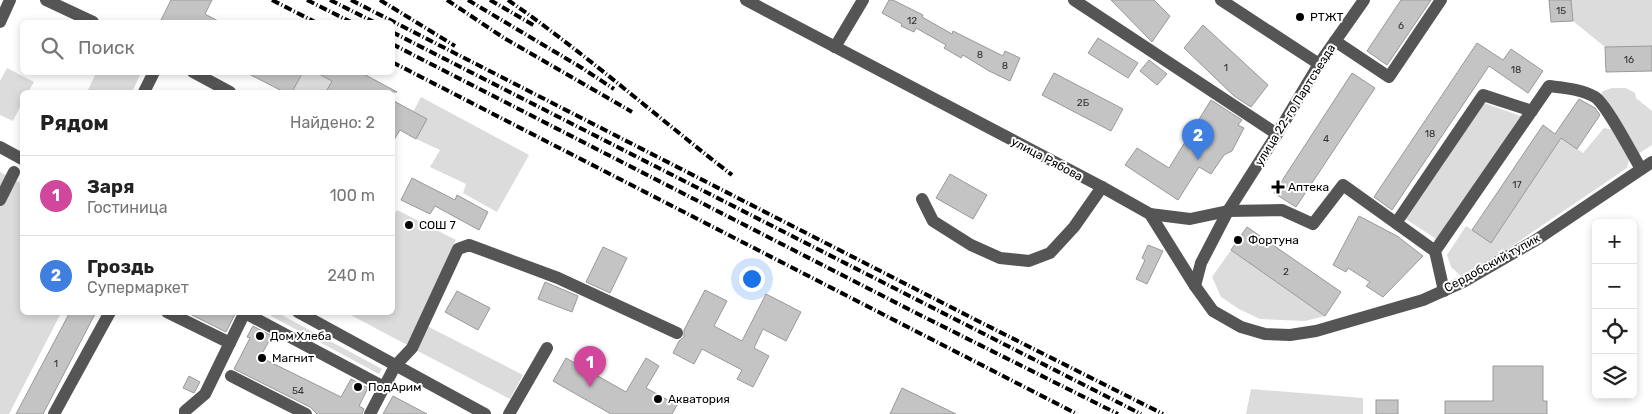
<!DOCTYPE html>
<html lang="ru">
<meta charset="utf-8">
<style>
body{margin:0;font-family:Rubik,sans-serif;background:#f6f6f6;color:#222}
.controls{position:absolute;right:15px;bottom:15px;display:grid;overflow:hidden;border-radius:8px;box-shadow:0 2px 8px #0003}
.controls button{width:45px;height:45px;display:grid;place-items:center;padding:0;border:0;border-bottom:1px solid #e0e0e0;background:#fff;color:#222;font:25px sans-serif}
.you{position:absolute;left:751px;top:278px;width:18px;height:18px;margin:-12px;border:4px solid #fff;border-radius:50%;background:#1a73e8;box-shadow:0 0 0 8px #1a73e833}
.badge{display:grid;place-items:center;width:32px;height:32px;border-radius:50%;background:#ea580c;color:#fff;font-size:16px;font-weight:700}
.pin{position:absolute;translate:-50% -41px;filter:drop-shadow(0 1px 2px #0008)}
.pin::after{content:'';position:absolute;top:26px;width:18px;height:15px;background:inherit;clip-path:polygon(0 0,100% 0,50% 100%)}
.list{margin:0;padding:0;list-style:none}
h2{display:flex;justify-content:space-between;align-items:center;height:65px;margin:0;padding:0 20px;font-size:21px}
h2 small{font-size:16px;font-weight:400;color:#767676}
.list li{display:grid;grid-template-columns:32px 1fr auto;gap:15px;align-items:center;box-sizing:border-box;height:80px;padding:0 20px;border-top:1px solid #e0e0e0}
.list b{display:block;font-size:19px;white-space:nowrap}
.list p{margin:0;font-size:16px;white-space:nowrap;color:#767676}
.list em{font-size:16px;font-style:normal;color:#767676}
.icon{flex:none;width:28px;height:28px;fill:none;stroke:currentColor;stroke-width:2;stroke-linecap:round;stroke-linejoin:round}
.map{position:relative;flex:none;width:1652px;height:414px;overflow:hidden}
.search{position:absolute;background:#fff;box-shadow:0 2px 8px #0003;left:20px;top:20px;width:375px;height:55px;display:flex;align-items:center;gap:12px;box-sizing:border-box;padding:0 18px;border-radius:8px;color:#767676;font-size:19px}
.panel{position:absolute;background:#fff;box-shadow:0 2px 8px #0003;left:20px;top:90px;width:375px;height:225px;border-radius:8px}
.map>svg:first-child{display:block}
</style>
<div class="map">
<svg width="1652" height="414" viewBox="0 0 1652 414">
<rect width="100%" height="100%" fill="#fff"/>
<g fill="#dcdcdc">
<path d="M1571,0H1652V46L1605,47L1573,21Z"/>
<path d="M7,68L34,82L28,92H22V103L13,121L0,115V81Z"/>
<path d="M96,73V72L141,73L132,92H87Z"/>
<path d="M303,73H315L332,81L326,92H292Z"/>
<path d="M1612,88H1626L1635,93L1636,98L1652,111V145L1638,154L1600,96L1603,91Z"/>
<path d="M421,97L529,155L497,212L463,193L466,184L430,167L440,150L416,139L413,112Z"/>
<path d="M1478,101L1527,118L1441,242L1401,216Z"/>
<path d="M1604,128L1615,130L1629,159L1627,168L1500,254L1461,276L1451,267L1447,255L1466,226L1491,242L1561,138L1583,153Z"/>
<path d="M0,172L22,184V312L61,313L9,414H0Z"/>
<path d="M397,210L456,240L407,345L347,313L392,312V219Z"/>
<path d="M1231,250L1325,316L1305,321L1260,319L1239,309L1221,297L1212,277Z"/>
<path d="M273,312L278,313L382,369L379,374L271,316Z"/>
<path d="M423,324L523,375L510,399L412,348Z"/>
<path d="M1251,389L1363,398V414H1246Z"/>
</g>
<g fill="#c4c4c4" stroke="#999">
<path d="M171,0H212L205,14L220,22H160Z"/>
<path d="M889,0H893L923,15L922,17L952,34L953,31L1003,56L1005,51L1020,58L1010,81L989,71L963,55L961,58L944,48L946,45L916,28L914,32L901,26L902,24L882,13Z"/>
<path d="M1111,0H1154L1170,16L1152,42Z"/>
<path d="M1401,0H1431L1387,65L1367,51Z"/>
<path d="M1549,0H1571L1573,21L1551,22Z"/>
<path d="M1203,25L1268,85L1251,107L1234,96L1184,48Z"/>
<path d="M1098,38L1138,63L1128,78L1088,53Z"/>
<path d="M1477,43L1503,60L1511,49L1543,71L1528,93L1489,66L1392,210L1374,197Z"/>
<path d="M1652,46V71L1606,72L1605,47Z"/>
<path d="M1149,60L1167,74L1157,85L1140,71Z"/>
<path d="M245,72H303L292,92H284Z"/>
<path d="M315,72H360L397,92H326L332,81Z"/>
<path d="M1054,73L1123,109L1111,131L1042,95Z"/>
<path d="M1352,73L1375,88L1296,207L1274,193Z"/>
<path d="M1579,99L1595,108L1600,115L1577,149L1561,138L1491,243L1472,230L1543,125L1555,134Z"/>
<path d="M392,100L427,119L416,139L400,130L392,143Z"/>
<path d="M1211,100L1242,120L1238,125L1244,128L1232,151L1224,155L1211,174L1199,167L1178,200L1125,165L1137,148L1169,168Z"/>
<path d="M950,174L987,195L973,219L936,198Z"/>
<path d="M412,178L455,200L457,195L488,212L479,230L435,206L430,214L401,200Z"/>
<path d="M1359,216L1397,236L1423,256L1383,297L1366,286L1370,282L1348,268L1346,272L1333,265Z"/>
<path d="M1247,227L1341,292L1325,316L1231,250Z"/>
<path d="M1148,245L1163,251L1147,284L1136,279L1145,260L1142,258Z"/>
<path d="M603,247L627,258L610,293L586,282Z"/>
<path d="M545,282L578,296L572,312L538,299Z"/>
<path d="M705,290L727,301L714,326L742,341L766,294L801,312L786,341L763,329L754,348L769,356L753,387L737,379L742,370L702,349L694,364L673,353L679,341L684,337V330Z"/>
<path d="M457,291L490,308L478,330L445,312Z"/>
<path d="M70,312H96L43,414H16Z"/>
<path d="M186,312H236L226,332Z"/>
<path d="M253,326L272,336L260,357L341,397L351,379L368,388L359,406L364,409L362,414H317L310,407L234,369L250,338L247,337Z"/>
<path d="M566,358L626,392L646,358L659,366L646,388L677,405L672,414H611L553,381Z"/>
<path d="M1493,366H1543V401H1547V414H1445V401H1493Z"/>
<path d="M189,376L200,382L194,393L183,388Z"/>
<path d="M902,388L956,414H890Z"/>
<path d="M393,396L427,414H383Z"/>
<rect x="1376" y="400" width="22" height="14"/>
</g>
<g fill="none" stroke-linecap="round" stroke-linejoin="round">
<g stroke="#555" stroke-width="12">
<path d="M46,0L93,22"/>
<path d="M746,0L1102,187L1150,214L1195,286L1213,311L1241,327L1265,334L1290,335L1316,331L1423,300L1463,282L1536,240L1652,162"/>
<path d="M1074,0L1277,134"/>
<path d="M1221,0L1319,64"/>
<path d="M0,22L10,0"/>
<path d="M1335,41L1389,77L1441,0"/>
<path d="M835,47L863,0"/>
<path d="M193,72L230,92"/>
<path d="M144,92L154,72"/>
<path d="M0,147L22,159"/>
<path d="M922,199L933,221L971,245L1000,258L1029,261L1050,253L1074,227L1102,187"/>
<path d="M0,200L14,172"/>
<path d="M1150,214L1190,219L1228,211L1282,210L1313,224L1343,185L1435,251"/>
<path d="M1396,223L1483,95L1532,111"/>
<path d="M1195,286L1201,263L1228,211L1277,134L1319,64L1364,0"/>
<path d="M1444,291L1435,251L1549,86C1565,88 1581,89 1595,97C1607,105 1632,154 1641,169"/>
<path d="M167,312L230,343"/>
<path d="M298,312L485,414"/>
<path d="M245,313L384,387"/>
<path d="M231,376L306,414"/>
<path d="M54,414L110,312"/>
<path d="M185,414V411L205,394L245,312"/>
<path d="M370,414L395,366L412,348L458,249L469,245L558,278L677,333"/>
<path d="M509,414L547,348"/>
</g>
<g stroke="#000" stroke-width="4" stroke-dasharray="8 2.5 1 2.5" stroke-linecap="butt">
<path d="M272,0L315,22"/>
<path d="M307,0L351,22"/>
<path d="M330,0L374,22"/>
<path d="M351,0L980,322L1163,414"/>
<path d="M380,0L455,46"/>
<path d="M447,0L504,38L632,112"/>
<path d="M468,0L582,68L614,89"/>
<path d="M490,0L535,26"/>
<path d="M508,0C586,54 657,117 732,175"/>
<path d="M392,32L1141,414"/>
<path d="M392,44L920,315L1118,414"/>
<path d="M392,62L1077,414"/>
</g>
</g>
<g fill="#000" stroke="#fff" stroke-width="2">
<circle cx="1300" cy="17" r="5"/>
<path d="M1275.5 179.5h5v5h5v5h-5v5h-5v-5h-5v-5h5z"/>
<circle cx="409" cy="225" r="5"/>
<circle cx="1238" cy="240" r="5"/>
<circle cx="260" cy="336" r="5"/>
<circle cx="262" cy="358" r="5"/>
<circle cx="358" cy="387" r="5"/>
<circle cx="658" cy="399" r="5"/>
</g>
<g text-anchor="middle" stroke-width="4" stroke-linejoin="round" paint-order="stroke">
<g font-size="10" fill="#313131">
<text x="1561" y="14">15</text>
<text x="912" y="24">12</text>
<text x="1401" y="29">6</text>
<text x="980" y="58">8</text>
<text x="1629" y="63">16</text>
<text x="1005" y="69">8</text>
<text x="1226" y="71">1</text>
<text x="1516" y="73">18</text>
<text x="1083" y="106">2Б</text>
<text x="1430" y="137">18</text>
<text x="1326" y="142">4</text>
<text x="1517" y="188">17</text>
<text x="1286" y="275">2</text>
<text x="56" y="367">1</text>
<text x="298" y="394">54</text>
</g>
<g font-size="12" fill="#000" stroke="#fff" text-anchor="start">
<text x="1310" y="21">РТЖТ</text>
<text x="1288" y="191">Аптека</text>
<text x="419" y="229">СОШ 7</text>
<text x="1248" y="244">Фортуна</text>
<text x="270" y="340">Дом Хлеба</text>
<text x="272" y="362">Магнит</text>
<text x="368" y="391">ПодАрим</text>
<text x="668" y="403">Акватория</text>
</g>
<g font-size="12" fill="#000" stroke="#fff">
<text transform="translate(1295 105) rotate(-58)" y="4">улица 22-го Партсъезда</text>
<text transform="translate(1047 159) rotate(28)" y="4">улица Рябова</text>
<text transform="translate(1492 263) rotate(-29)" y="4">Сердобский тупик</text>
</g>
</g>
</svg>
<div class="controls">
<button>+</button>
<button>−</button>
<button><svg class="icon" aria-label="locate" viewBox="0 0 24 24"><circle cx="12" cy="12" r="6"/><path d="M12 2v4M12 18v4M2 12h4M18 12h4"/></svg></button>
<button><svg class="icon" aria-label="layers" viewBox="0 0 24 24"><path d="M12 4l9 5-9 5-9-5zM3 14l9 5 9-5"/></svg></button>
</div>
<div class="you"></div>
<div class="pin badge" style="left:590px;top:387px;background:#d1479c">1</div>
<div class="pin badge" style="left:1198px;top:160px;background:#3f7fe0">2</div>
<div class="search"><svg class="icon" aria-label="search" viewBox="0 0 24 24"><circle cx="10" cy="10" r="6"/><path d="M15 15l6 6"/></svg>Поиск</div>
<section class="panel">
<h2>Рядом<small>Найдено: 2</small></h2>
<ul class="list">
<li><span class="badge" style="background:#d1479c">1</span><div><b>Заря</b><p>Гостиница</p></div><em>100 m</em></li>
<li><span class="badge" style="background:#3f7fe0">2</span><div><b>Гроздь</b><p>Супермаркет</p></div><em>240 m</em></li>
</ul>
</section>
</div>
